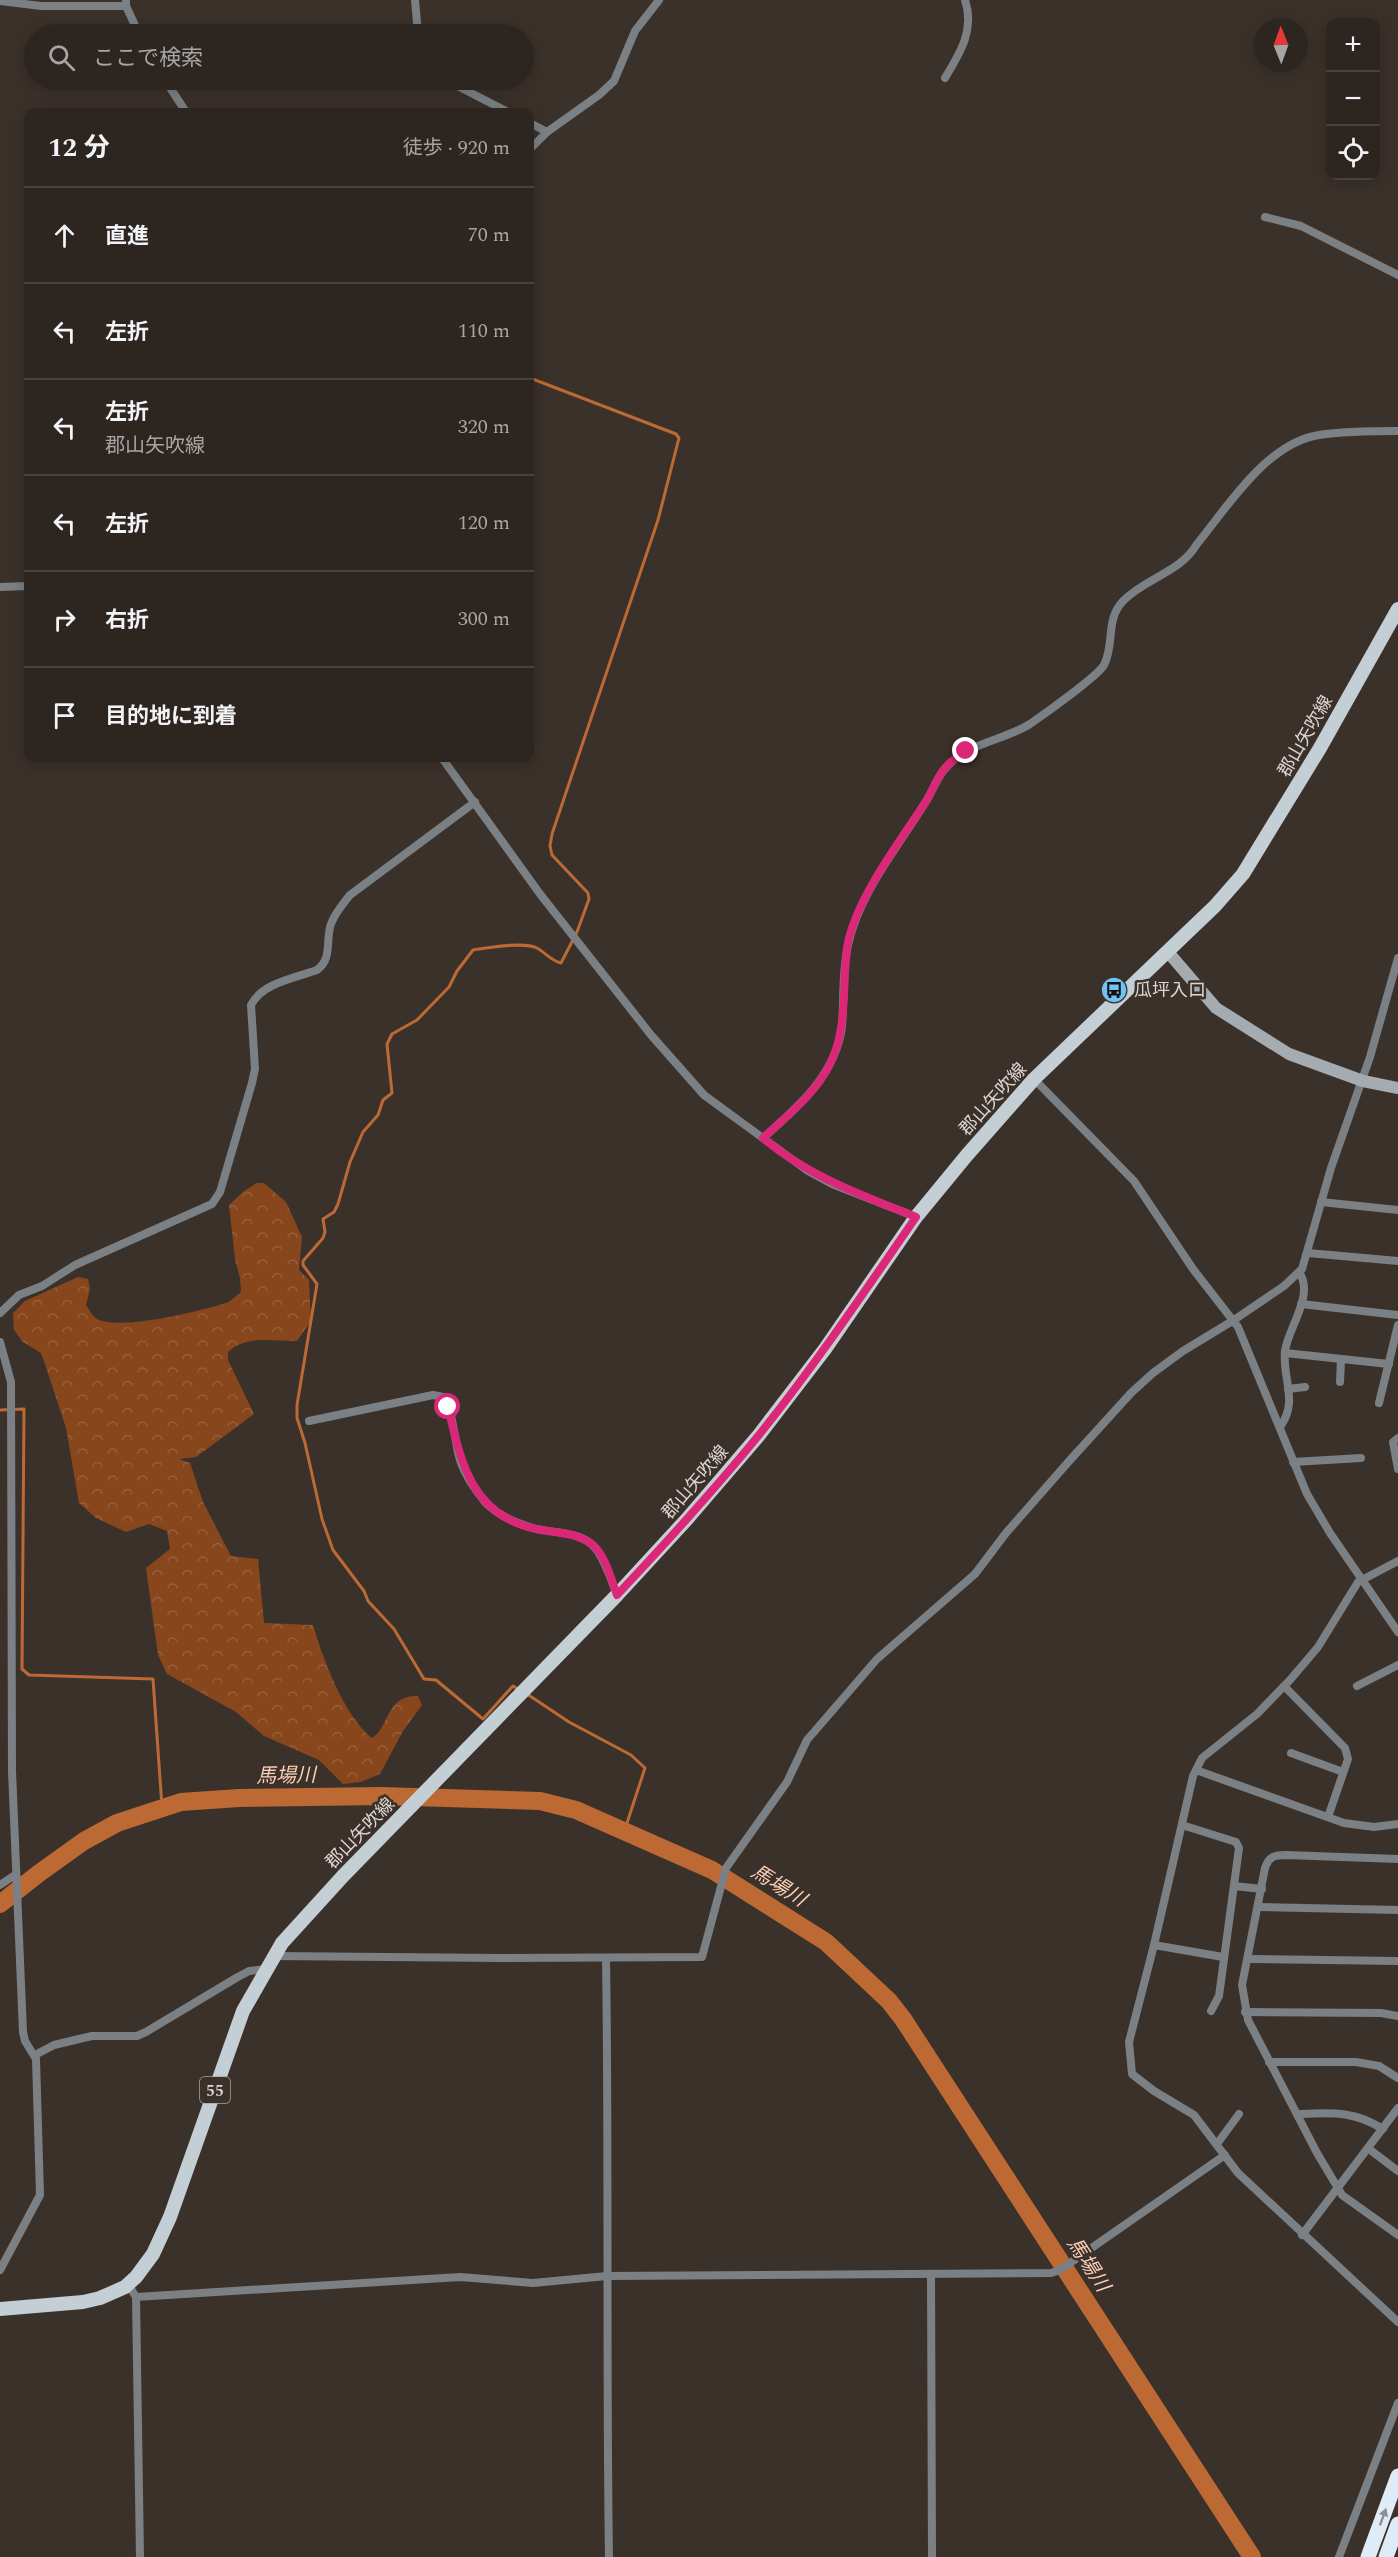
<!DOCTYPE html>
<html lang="ja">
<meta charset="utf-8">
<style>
body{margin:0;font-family:Spectral,"Noto Sans JP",serif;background:#342d29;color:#f1f3f6}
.controls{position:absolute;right:18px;top:18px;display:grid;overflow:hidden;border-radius:12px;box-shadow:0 3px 15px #0003}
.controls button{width:54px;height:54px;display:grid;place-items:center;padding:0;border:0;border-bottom:2px solid #48423e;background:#2c2520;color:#f1f3f6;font:30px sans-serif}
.compass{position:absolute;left:1254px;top:18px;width:54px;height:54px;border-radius:50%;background:#2c2520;box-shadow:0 3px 15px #0003;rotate:359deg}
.stop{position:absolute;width:18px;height:18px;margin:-14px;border:4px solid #db2777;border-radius:50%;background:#fff}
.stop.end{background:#db2777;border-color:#fff;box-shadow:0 2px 6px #0008}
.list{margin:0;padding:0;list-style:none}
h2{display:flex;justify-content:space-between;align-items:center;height:78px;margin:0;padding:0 24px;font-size:26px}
h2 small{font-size:20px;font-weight:400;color:#a6a5a5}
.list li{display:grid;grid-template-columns:39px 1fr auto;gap:18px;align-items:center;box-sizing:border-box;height:96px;padding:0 24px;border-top:2px solid #48423e}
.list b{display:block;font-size:22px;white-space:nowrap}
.list p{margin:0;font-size:20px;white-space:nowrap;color:#a6a5a5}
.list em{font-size:20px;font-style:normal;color:#a6a5a5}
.icon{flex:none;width:33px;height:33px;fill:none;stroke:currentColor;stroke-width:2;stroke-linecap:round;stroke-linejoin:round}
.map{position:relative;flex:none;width:1398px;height:2557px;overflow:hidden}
.search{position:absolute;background:#2c2520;box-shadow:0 3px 15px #0003;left:24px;top:24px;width:510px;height:66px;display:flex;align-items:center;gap:15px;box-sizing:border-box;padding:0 21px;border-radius:33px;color:#a6a5a5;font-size:22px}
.panel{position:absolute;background:#2c2520;box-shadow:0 3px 15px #0003;left:24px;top:108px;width:510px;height:654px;border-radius:12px}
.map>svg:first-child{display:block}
</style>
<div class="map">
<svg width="1398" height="2557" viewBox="0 0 1398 2557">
<defs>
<pattern id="forest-crowns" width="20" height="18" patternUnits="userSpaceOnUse" patternTransform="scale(1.5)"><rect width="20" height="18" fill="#87461c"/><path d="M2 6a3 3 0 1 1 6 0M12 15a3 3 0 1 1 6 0" fill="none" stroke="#97603c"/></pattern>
</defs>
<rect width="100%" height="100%" fill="#3b312b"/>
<path fill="url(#forest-crowns)" d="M257,1183H264L286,1202L302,1237L299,1270L309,1280L311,1321L297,1341C273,1342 247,1334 228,1352V1360L254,1414L196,1457L179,1459L190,1463L203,1502L231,1556L258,1559L264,1623L313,1625C323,1659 344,1716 372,1738C389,1729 385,1695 418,1696L422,1705L403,1731L380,1774L361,1782L343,1784L319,1760L264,1736L236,1712L167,1674L158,1655L146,1568L170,1549L167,1531L149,1524L126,1532L96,1518L79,1503L66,1428L46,1367L41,1353L23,1342L14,1330L13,1313L25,1301L78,1277L88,1279L90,1289L86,1305C89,1309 92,1316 97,1319C120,1331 200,1311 226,1303C231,1301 236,1296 241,1292L240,1278L235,1259L229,1205L244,1191Z"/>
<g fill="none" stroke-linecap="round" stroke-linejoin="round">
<g stroke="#bd6934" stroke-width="3">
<path d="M0,1410L24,1409L22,1669L29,1675L153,1679L162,1807"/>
<path d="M518,1689L513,1686L483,1719L436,1680L424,1679L394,1629L368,1601L364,1591L333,1550L322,1519L305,1443L297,1418V1405L317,1284L303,1265V1261L323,1238L325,1232L323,1219L334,1212L338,1204L350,1162L363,1132L378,1115L383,1100L392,1093L387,1044L392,1034L417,1020L449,987L457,971L473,950C487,948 524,941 537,948C546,953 550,960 561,963L577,932L589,899L588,893L552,855L550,846L552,834L658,520L679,438L676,434L530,378"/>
<path d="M527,1694L569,1722L631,1755L645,1768L624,1832"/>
</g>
<path stroke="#bd6934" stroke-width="18" d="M0,1904L38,1874L84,1841L117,1823L181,1802L239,1798L382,1796L540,1801L576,1810L712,1870L826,1942L889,2001L903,2019L1252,2557"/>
<g stroke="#7b8084" stroke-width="8">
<path d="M126,0V6L139,34"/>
<path d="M415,0L418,34"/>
<path d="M0,1L41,6H126"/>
<path d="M945,78C960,53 975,30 965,0"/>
<path d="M165,80L186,112"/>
<path d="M446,80L508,112"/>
<path d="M530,123L547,132"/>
<path d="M530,149L547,132L599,95L614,81L635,31L659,0"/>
<path d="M1265,217L1301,226L1398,275"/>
<path d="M0,587L28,586"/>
<path d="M442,758L540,894L651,1035L704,1095L808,1171L832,1184L916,1217"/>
<path d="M1034,1079L1134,1181L1193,1269L1238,1327L1307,1494L1330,1533L1398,1632"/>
<path d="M763,1138C797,1108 836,1075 842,1026C844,1000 842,971 848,945C860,890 900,845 928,798C933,789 937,779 943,771C966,742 1001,742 1030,724C1043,715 1098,676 1104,665C1115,644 1105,620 1123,601C1145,578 1180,573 1197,544C1228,506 1267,443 1319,435C1345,431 1372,431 1398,431"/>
<path d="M1321,1202L1398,1210"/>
<path d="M1308,1253L1398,1261"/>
<path d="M1301,1304L1398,1315"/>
<path d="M0,1313L19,1295L42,1286L75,1265L212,1204L220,1192L252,1083L255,1069L251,1005C262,983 295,978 317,970C333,958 325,941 331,924C335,913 343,904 350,895L475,802"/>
<path d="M0,1342L11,1382L12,1771L23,2032L25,2041L36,2059L40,2195L0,2270"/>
<path d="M1285,1353L1389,1364"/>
<path d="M1340,1382L1341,1359"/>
<path d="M1288,1389L1305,1387"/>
<path d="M1379,1403L1398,1325"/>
<path d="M309,1421L433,1395L443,1397C455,1416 454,1443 461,1463C466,1477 476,1491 485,1502C497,1515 516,1523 533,1528C554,1534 581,1530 596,1549C606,1562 611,1580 617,1595"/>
<path d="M1280,1427C1299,1401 1282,1379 1285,1351C1288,1328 1315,1295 1299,1272"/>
<path d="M1398,1438L1393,1442L1398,1469"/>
<path d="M1293,1462L1361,1458"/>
<path d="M1398,1561L1358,1582L1318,1647L1290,1680L1257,1714L1202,1758L1193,1776L1154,1945L1129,2042L1132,2074L1154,2091L1194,2115L1238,2173L1398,2322"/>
<path d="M1284,1686L1345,1748L1348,1759L1328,1817"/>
<path d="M1357,1686L1398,1665"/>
<path d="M1291,1753L1343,1772"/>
<path d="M1196,1770L1344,1823L1374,1827L1398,1824"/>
<path d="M1182,1825L1236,1842L1239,1848L1219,1996L1211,2011"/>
<path d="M1398,1859L1286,1855C1275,1855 1269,1856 1265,1868L1242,1985L1248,2020L1317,2153L1342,2195L1398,2235"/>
<path d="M0,1885L15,1875"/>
<path d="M1234,1886L1262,1889"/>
<path d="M1259,1907L1398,1910"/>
<path d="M1154,1945L1223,1957"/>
<path d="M273,1956L499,1958L702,1957L726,1868L787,1782L807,1740L877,1659L975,1574L1006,1533L1071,1459L1131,1393L1153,1373L1183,1351L1234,1320L1284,1286L1302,1269L1331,1168L1370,1057L1398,958"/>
<path d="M606,1958C609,2158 606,2357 609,2557"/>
<path d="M1249,1959L1398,1961"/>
<path d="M1245,2012L1381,2013L1398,2016"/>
<path d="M35,2055L54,2045L79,2039L92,2036H137L146,2032L236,1978L249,1971L266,1969"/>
<path d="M1269,2062H1356L1379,2066L1398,2078"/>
<path d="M1297,2114C1331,2113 1352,2110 1383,2129"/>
<path d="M1217,2144L1239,2114"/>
<path d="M1369,2149L1398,2171"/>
<path d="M1302,2235L1398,2108"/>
<path d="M931,2274L932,2557"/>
<path d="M128,2284L136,2297L140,2557"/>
<path d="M136,2297L460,2277L533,2283L607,2276L1051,2273L1060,2270L1225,2155"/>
<path d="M1339,2557L1398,2403"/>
</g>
<path stroke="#a4acb2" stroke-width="12" d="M1168,952L1216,1008L1289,1054L1363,1081L1398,1088"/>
<path stroke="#c3ced5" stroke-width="14" d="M0,2309L83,2302L100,2298L125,2287L136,2277L153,2254L170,2217L243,2011L282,1943L343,1876L617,1595L687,1519L759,1435L825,1349L916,1217L967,1155L1034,1079L1215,906L1243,874L1320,748L1398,609"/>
<g stroke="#e0ecf5" stroke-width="15">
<path d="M1368,2557L1398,2476"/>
<path d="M1386,2557L1398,2524"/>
</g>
</g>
<defs><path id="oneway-solid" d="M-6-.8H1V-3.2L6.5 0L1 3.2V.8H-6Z" transform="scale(1.5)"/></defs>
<use fill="#8e8e90" href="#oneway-solid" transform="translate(1383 2517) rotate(-70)"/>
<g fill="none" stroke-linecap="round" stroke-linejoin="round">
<path stroke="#db2777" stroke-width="8" d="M448,1407C461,1462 471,1515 536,1529C556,1533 577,1532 593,1545C606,1557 611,1579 617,1595C666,1543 714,1490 759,1435C815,1365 865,1291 916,1217C861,1195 808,1176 763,1138C786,1117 816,1093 830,1064C848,1028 842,987 847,948C854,901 901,840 927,800C932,791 936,781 942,772C948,763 957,757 966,751"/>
</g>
<defs>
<g id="bus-disc" transform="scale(1.35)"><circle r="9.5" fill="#6fc2f4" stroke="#3b312b"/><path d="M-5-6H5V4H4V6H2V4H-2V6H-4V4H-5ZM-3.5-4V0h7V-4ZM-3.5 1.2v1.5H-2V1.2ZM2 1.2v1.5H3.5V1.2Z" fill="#111"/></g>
</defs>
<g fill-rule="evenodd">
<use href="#bus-disc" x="1114" y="990"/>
</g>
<g text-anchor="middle" stroke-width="5" stroke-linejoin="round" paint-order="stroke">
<rect fill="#3b312b" stroke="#aca49f" stroke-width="1.5" x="200" y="2077" width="30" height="26" rx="4.5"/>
<g font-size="16" font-weight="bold" fill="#dcd5d1">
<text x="215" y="2096">55</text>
</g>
<g font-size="18" fill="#dcd5d1" stroke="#3b312b">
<text transform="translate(1305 736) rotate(-60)" y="6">郡山矢吹線</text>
<text transform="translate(993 1099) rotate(-48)" y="6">郡山矢吹線</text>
<text transform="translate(695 1482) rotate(-49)" y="6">郡山矢吹線</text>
<text transform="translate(360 1833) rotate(-46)" y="6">郡山矢吹線</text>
</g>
<g font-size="18" fill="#dcd5d1" stroke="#3b312b" text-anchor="start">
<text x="1134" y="996">瓜坪入口</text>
</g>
<g font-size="20" font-style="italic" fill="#fdcfb6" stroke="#3b312b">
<text transform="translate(286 1775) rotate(-1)" y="7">馬場川</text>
<text transform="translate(779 1885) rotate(32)" y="7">馬場川</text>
<text transform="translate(1089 2264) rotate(57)" y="7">馬場川</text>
</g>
</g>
</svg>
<div class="controls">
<button>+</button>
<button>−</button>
<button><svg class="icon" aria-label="locate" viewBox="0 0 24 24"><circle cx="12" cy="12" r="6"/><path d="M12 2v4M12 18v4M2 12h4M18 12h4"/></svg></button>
</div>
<svg class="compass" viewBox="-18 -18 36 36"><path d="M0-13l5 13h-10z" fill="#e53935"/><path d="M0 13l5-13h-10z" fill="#a6a5a5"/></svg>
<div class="stop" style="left:448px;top:1407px"></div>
<div class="stop end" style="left:966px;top:751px"></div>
<div class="search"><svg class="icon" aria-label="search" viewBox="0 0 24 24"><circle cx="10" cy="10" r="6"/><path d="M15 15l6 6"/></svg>ここで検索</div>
<section class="panel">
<h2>12 分<small>徒歩 · 920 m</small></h2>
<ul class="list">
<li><svg class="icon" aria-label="ahead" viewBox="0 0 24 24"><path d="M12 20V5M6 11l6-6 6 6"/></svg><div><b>直進</b></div><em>70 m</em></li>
<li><svg class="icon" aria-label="left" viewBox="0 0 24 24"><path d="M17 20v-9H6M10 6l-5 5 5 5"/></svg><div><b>左折</b></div><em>110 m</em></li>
<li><svg class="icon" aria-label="left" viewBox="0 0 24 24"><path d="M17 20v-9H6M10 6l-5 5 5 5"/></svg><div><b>左折</b><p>郡山矢吹線</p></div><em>320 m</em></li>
<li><svg class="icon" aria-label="left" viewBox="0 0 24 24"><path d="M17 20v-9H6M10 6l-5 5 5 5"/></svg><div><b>左折</b></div><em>120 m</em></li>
<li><svg class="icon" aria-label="right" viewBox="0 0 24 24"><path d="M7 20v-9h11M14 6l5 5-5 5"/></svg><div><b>右折</b></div><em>300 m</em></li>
<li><svg class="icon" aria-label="arrive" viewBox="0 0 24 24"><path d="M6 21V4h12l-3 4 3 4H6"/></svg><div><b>目的地に到着</b></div></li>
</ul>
</section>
</div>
